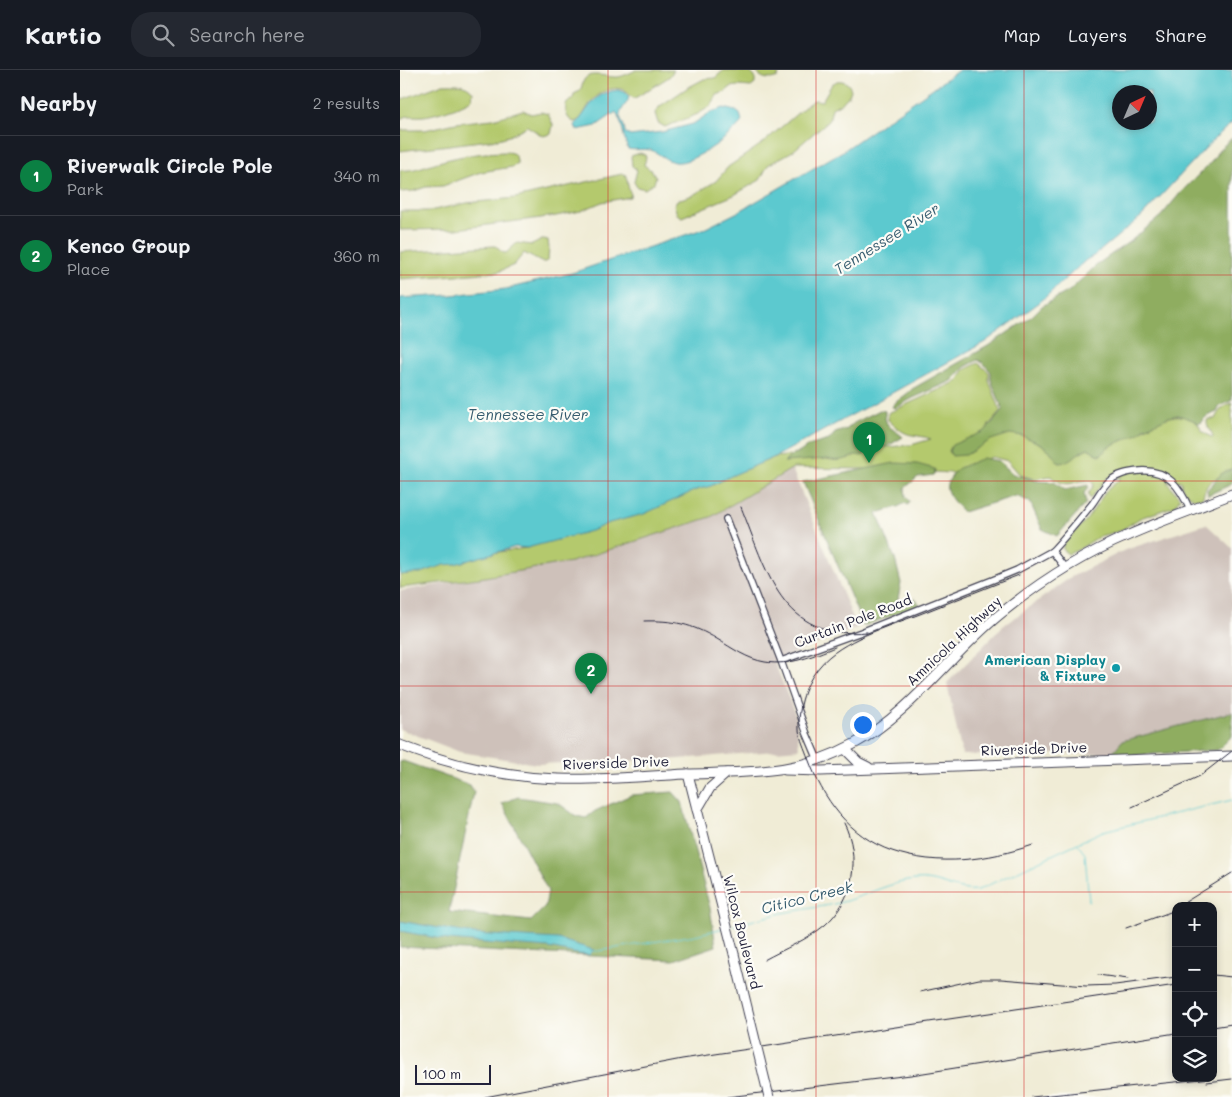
<!DOCTYPE html>
<meta charset="utf-8">
<style>
body{margin:0;font-family:Mali,sans-serif;background:#242831;color:#f1f3f6}
.controls{position:absolute;right:15px;bottom:15px;display:grid;overflow:hidden;border-radius:10px;box-shadow:0 2px 8px #0003}
.controls button{width:45px;height:45px;display:grid;place-items:center;padding:0;border:0;border-bottom:1px solid #363941;background:#171b24;color:#f1f3f6;font:25px sans-serif}
.compass{position:absolute;left:712px;top:15px;width:45px;height:45px;border-radius:50%;background:#171b24;box-shadow:0 2px 8px #0003;rotate:44deg}
.scale{position:absolute;left:15px;bottom:12px;width:76px;box-sizing:border-box;padding-left:5px;border:2px solid #22223b;border-top:0;font-size:14px;line-height:18px;white-space:nowrap;color:#22223b;-webkit-text-stroke:4px #fdfcf7;paint-order:stroke}
.you{position:absolute;left:462px;top:654px;width:18px;height:18px;margin:-12px;border:4px solid #fff;border-radius:50%;background:#1a73e8;box-shadow:0 0 0 8px #1a73e833}
.badge{display:grid;place-items:center;width:32px;height:32px;border-radius:50%;background:#0b8043;color:#fff;font-size:16px;font-weight:700}
.pin{position:absolute;translate:-50% -41px;filter:drop-shadow(0 1px 2px #0008)}
.pin::after{content:'';position:absolute;top:26px;width:18px;height:15px;background:inherit;clip-path:polygon(0 0,100% 0,50% 100%)}
.list{margin:0;padding:0;list-style:none}
h2{display:flex;justify-content:space-between;align-items:center;height:65px;margin:0;padding:0 20px;font-size:21px}
h2 small{font-size:16px;font-weight:400;color:#9ea1a6}
.list li{display:grid;grid-template-columns:32px 1fr auto;gap:15px;align-items:center;box-sizing:border-box;height:80px;padding:0 20px;border-top:1px solid #363941}
.list b{display:block;font-size:19px;white-space:nowrap}
.list p{margin:0;font-size:16px;white-space:nowrap;color:#9ea1a6}
.list em{font-size:16px;font-style:normal;color:#9ea1a6}
.icon{flex:none;width:28px;height:28px;fill:none;stroke:currentColor;stroke-width:2;stroke-linecap:round;stroke-linejoin:round}
.map{position:relative;flex:none;width:832px;height:1027px;overflow:hidden}
header{display:flex;align-items:center;gap:30px;box-sizing:border-box;height:70px;padding:0 25px;background:#171b24;border-bottom:1px solid #363941}
header strong{font-size:24px}
nav{display:flex;gap:28px;margin-inline-start:auto;font-size:18px}
.search{width:350px;height:45px;background:#242831;display:flex;align-items:center;gap:12px;box-sizing:border-box;padding:0 18px;border-radius:20px;color:#9ea1a6;font-size:19px}
main{display:flex}
aside{flex:1;background:#171b24}
.map>svg:first-child{display:block}
</style>
<header>
<strong>Kartio</strong>
<div class="search"><svg class="icon" aria-label="search" viewBox="0 0 24 24"><circle cx="10" cy="10" r="6"/><path d="M15 15l6 6"/></svg>Search here</div>
<nav><a>Map</a><a>Layers</a><a>Share</a></nav>
</header>
<main>
<aside>
<h2>Nearby<small>2 results</small></h2>
<ul class="list">
<li><span class="badge">1</span><div><b>Riverwalk Circle Pole</b><p>Park</p></div><em>340 m</em></li>
<li><span class="badge">2</span><div><b>Kenco Group</b><p>Place</p></div><em>360 m</em></li>
</ul>
</aside>
<div class="map">
<svg width="832" height="1027" viewBox="0 0 832 1027">
<rect width="100%" height="100%" fill="#fdfcf7"/>
<filter id="ink" filterUnits="userSpaceOnUse"><feTurbulence type="fractalNoise" baseFrequency=".02" numOctaves="2"/><feDisplacementMap in="SourceGraphic" scale="10" xChannelSelector="R" yChannelSelector="G"/><feConvolveMatrix kernelMatrix="1 2 1 2 8 2 1 2 1" color-interpolation-filters="sRGB"/></filter>
<filter id="wash" filterUnits="userSpaceOnUse"><feTurbulence type="fractalNoise" baseFrequency=".0096" numOctaves="4" result="noise"/><feDisplacementMap in="SourceGraphic" scale="20" xChannelSelector="R" yChannelSelector="G"/><feGaussianBlur stdDeviation="1.12" result="paint"/><feColorMatrix in="noise" values="0 0 0 0 0 0 0 0 0 0 0 0 0 0 0 0 0 1.4 0 .05"/><feComposite in="paint" operator="in"/></filter>
<g filter="url(#wash)">
<rect width="100%" height="100%" fill="#f0ecd6"/>
<g fill="#cec1ba">
<path d="M392,399L457,558L374,591L396,647L399,679L279,689L137,694L60,682L0,659V521L79,508L375,402Z"/>
<path d="M806,454L832,478V642L722,671L712,683L562,685L547,613L603,556L671,507L725,480Z"/>
</g>
<g fill="#b4c96d" stroke="#6b7654">
<path d="M236,0H274L269,7L235,28H233C230,26 227,22 224,20C210,14 193,27 187,38C183,44 182,50 174,52C166,49 165,41 166,34L173,29L174,24L180,21C182,17 182,13 184,10C190,0 208,8 218,7C224,6 230,3 236,0Z"/>
<path d="M324,0L350,2L355,7V14L351,17L338,16L331,17L325,22L317,25L311,36L298,44L265,57L258,53L255,43L260,36L287,18L304,9L315,8Z"/>
<path d="M355,0H380L378,7C369,11 360,9 355,0Z"/>
<path d="M437,11C444,10 449,13 451,20C449,29 440,34 432,38L430,47L428,51L393,81L368,95L360,110L334,125L282,147L277,144L274,135L277,130L293,125L316,111L328,97L363,73L408,34L414,30L422,31L432,14Z"/>
<path d="M43,14C54,14 66,12 73,22L72,29C67,35 31,46 23,46C13,47 10,44 0,49V30Z"/>
<path d="M123,40L131,44L141,42L148,44L153,55L151,64L143,66L127,56L109,66L98,69L0,81V60H25L56,53L93,49Z"/>
<path d="M109,82L114,84L117,90V94L112,97L81,102L43,116L26,117L14,121L0,122V100C14,102 28,94 42,91C64,85 86,82 109,82Z"/>
<path d="M240,83L245,85L246,88L244,95L252,101L256,107L254,113L245,119L237,117L234,112L237,100L232,96L231,86Z"/>
<path d="M222,104H225C228,110 227,117 231,124L230,127L202,132L181,141L156,146L57,159L0,160V141H29L67,133L115,128Z"/>
<path d="M144,169L148,170L149,178L148,190L145,192H141L124,183L114,195L98,202L0,209V182L94,176C99,176 99,183 106,183L117,173L132,175Z"/>
<path d="M578,293L589,302V311L601,341L588,356L614,349L674,385L688,378L691,380C707,375 725,371 739,362C756,352 773,339 793,350C799,353 799,357 803,362C806,364 810,366 813,368C813,361 806,358 807,351L808,349H815C819,340 823,336 832,333V405C816,407 807,409 803,427L797,429C788,426 781,421 781,411L767,412L780,428L775,436L740,448L720,461L700,466L678,480L668,484L663,480V474L687,449L706,421L721,408L708,407L690,429L688,424L694,415L691,411C672,409 670,421 650,406L635,409L620,405L608,391L592,387L553,403L464,399L393,398L311,447L171,492L79,508L0,518V496L127,478L296,420L375,387L511,375L531,369C526,367 519,366 512,365C503,364 495,356 488,350V343L558,311L564,300Z"/>
</g>
<g fill="#8fad60" stroke="#58684e">
<path d="M832,68V330L819,337L817,342L807,346L799,354L793,350L778,345L769,347L744,358L740,363L708,377L701,385L697,384L688,378C678,382 669,393 659,393L649,380L641,374L623,366L610,364L591,370L566,385L552,386L549,381L552,375L585,361L603,340L591,310V302L583,293L578,290L565,297L552,311L513,328L495,338L492,337C496,330 506,326 512,319L588,276L632,246L642,236L669,221L699,193L733,169L761,146L782,121L813,90L818,81Z"/>
<path d="M480,340L485,341C484,358 492,357 503,367C498,370 493,373 488,376C479,380 469,379 462,386L456,385C447,390 437,392 427,389L384,392L393,384L400,382L408,376L429,370L435,363L447,359L454,353Z"/>
<path d="M583,388L599,391L613,404L637,411L654,412L665,420L688,415V418L684,423L686,433L657,466L642,459L630,432L616,426L563,442C558,436 544,423 547,414C548,410 552,408 553,403L559,398Z"/>
<path d="M494,393L517,394L535,399L534,405L518,407L505,418L506,427L510,431L508,435L505,433L498,437L477,443L495,489L501,513L497,534L515,528L520,535L463,556L403,412Z"/>
<path d="M832,399V414L808,425L807,420L822,403Z"/>
<path d="M832,642V666L818,680L721,686L712,683L722,671Z"/>
<path d="M3,691L70,715L74,722L49,842L131,851L145,837L148,821L102,733L118,727L158,733L176,746L186,748L195,741L231,725L273,722L282,732L310,838L316,876L274,890L0,877V692Z"/>
</g>
<g fill="#5cc9cf" stroke="#3f7685" fill-rule="evenodd">
<path d="M559,0H832V53L817,66L742,146L695,185L686,190L640,232L585,272L375,387L331,406L311,416L296,420L244,444L209,453L191,461L127,478L115,477L55,494L44,495L21,503L0,505V228L51,225L106,219L172,203L306,158L338,142L443,81ZM750,22V52H720V22Z"/>
<path d="M218,20C241,25 219,37 220,46C221,51 225,55 225,62L230,66L262,62L293,54L311,42L324,38L336,41L340,44L342,51C333,65 292,95 275,92C266,91 259,83 251,80C243,78 235,81 228,79C223,68 223,53 216,42L196,56L177,60L175,55C190,39 192,23 218,20Z"/>
<path d="M0,851L74,864L158,869L194,880L189,885L178,884L149,878L48,870L0,861Z"/>
</g>
<g fill="none" stroke-linecap="round" stroke-linejoin="round">
<g stroke="#5cc9cf" stroke-width="1">
<path d="M678,775L685,784L689,831"/>
<path d="M330,856C348,852 365,847 382,843C403,839 425,837 446,831C469,824 491,812 515,810C537,807 556,823 578,820L703,761L832,730"/>
<path d="M193,881H198L295,865L324,858"/>
<path d="M707,1026V1027"/>
</g>
</g>
</g>
<g filter="url(#ink)">
<g fill="none" stroke-linecap="round" stroke-linejoin="round">
<g stroke="#414052" stroke-width="8">
<g id="street">
<path d="M326,449L381,591L407,664L418,690"/>
<path d="M652,481C666,466 679,450 692,434C697,427 702,418 708,412C718,404 728,402 740,401C768,399 780,417 790,440"/>
<path d="M381,591L461,562L595,509L617,500L652,481L665,498"/>
</g>
</g>
<g stroke="#414052" stroke-width="11">
<g id="secondary">
<path d="M445,679L458,692L468,697"/>
<path d="M385,700L421,701L832,686"/>
<path d="M288,704L334,884"/>
</g>
</g>
<g stroke="#414052" stroke-width="11">
<g id="primary">
<path d="M0,675C50,695 104,707 158,709C201,711 244,706 287,704C350,702 397,705 454,674C511,643 549,586 599,545C638,513 682,485 729,465C763,450 798,438 832,424"/>
<path d="M297,740L310,718L327,703"/>
</g>
</g>
<use href="#street" stroke="#fff" stroke-width="5.5"/>
<use href="#secondary" stroke="#fff" stroke-width="9"/>
<use href="#primary" stroke="#fff" stroke-width="9"/>
<g stroke="#22223b" stroke-width="1">
<path d="M341,437C367,501 381,571 467,562"/>
<path d="M619,505C586,518 553,531 520,544C489,556 441,570 420,596C405,613 398,637 399,660C400,669 405,679 408,688C423,729 449,766 492,781C538,797 588,790 633,775"/>
<path d="M244,551C273,550 292,554 317,569C332,578 347,589 365,592C390,596 413,586 435,577"/>
<path d="M732,737L800,706L832,681"/>
<path d="M779,836L832,803"/>
<path d="M726,858L776,840"/>
<path d="M364,890C384,879 407,870 425,855C454,830 461,787 444,753"/>
<path d="M698,905L728,909"/>
<path d="M813,905L832,907"/>
<path d="M520,922L579,909H601L686,916L715,915L776,907"/>
<path d="M813,957L832,954"/>
<path d="M807,1012L832,1009"/>
<path d="M85,1027L282,989L776,915"/>
<path d="M327,1027L511,1005L776,963"/>
<path d="M632,1027L813,1008"/>
</g>
<g stroke="#414052" stroke-width="11" stroke-linecap="butt">
<path id="secondary-bridge" d="M334,884L369,1027"/>
</g>
<use href="#secondary-bridge" stroke="#fff" stroke-width="9"/>
</g>
</g>
<path fill="none" stroke="#d62828" stroke-width="1" stroke-opacity="0.55" d="M208,0V1027M416,0V1027M624,0V1027M0,205H832M0,411H832M0,616H832M0,822H832"/>
<circle fill="#0f9aa8" stroke="#fdfcf7" stroke-width="2" cx="716" cy="598" r="5"/>
<g text-anchor="middle" stroke-width="4.5" stroke-linejoin="round" paint-order="stroke">
<g font-size="14" fill="#22223b" stroke="#fdfcf7">
<text transform="translate(453 551) rotate(-21)" y="5">Curtain Pole Road</text>
<text transform="translate(554 571) rotate(-43)" y="5">Amnicola Highway</text>
<text transform="translate(634 679) rotate(-2)" y="5">Riverside Drive</text>
<text transform="translate(216 693) rotate(-2)" y="5">Riverside Drive</text>
<text transform="translate(342 862) rotate(76)" y="5">Wilcox Boulevard</text>
</g>
<g font-size="14" font-weight="bold" fill="#0d838f" stroke="#fdfcf7" text-anchor="end">
<text x="706" y="595">American Display<tspan x="706" dy="16">&amp; Fixture</tspan></text>
</g>
<g font-size="15" font-style="italic" fill="#365c6f" stroke="#fdfcf7">
<text transform="translate(487 169) rotate(-32)" y="5">Tennessee River</text>
<text x="128" y="350">Tennessee River</text>
<text transform="translate(407 828) rotate(-14)" y="5">Citico Creek</text>
</g>
</g>
</svg>
<div class="controls">
<button>+</button>
<button>−</button>
<button><svg class="icon" aria-label="locate" viewBox="0 0 24 24"><circle cx="12" cy="12" r="6"/><path d="M12 2v4M12 18v4M2 12h4M18 12h4"/></svg></button>
<button><svg class="icon" aria-label="layers" viewBox="0 0 24 24"><path d="M12 4l9 5-9 5-9-5zM3 14l9 5 9-5"/></svg></button>
</div>
<svg class="compass" viewBox="-18 -18 36 36"><path d="M0-13l5 13h-10z" fill="#e53935"/><path d="M0 13l5-13h-10z" fill="#9ea1a6"/></svg>
<div class="scale">100 m</div>
<div class="you"></div>
<div class="pin badge" style="left:469px;top:393px">1</div>
<div class="pin badge" style="left:191px;top:624px">2</div>
</div>
</main>
